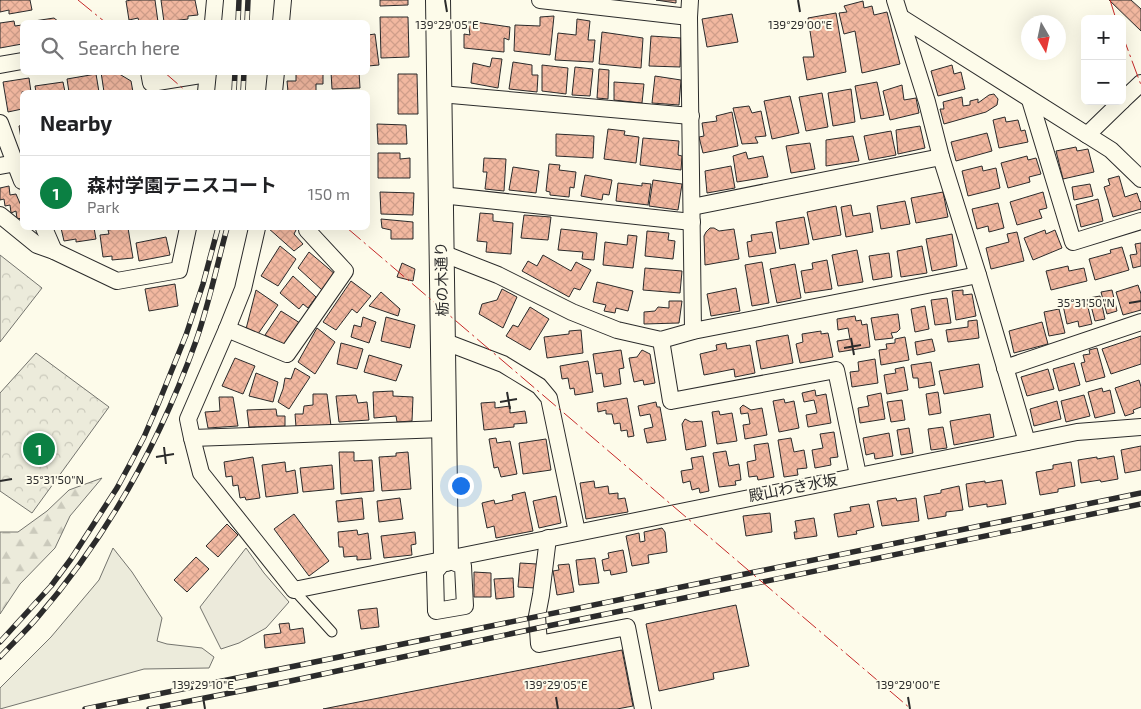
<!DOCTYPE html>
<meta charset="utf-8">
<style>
body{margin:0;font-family:"Exo 2","Noto Sans JP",sans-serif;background:#f2f2f2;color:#202124}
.controls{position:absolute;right:15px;top:15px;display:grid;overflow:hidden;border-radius:8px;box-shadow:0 5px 20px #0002}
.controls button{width:45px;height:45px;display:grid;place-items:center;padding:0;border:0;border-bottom:1px solid #e0e0e0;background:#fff;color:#202124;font:25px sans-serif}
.compass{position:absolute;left:1021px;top:15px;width:45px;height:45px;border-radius:50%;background:#fff;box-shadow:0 5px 20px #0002;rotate:171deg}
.you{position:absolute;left:460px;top:485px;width:18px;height:18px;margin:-12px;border:4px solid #fff;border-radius:50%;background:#1a73e8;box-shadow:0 0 0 8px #1a73e833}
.badge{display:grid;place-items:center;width:32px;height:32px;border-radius:50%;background:#0b8043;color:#fff;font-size:16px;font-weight:700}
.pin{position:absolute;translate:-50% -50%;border:2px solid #fff;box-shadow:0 1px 5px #0006}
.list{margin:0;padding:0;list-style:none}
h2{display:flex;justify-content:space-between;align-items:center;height:65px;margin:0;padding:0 20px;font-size:21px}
h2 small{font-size:16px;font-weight:400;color:#757577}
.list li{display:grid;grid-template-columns:32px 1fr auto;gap:15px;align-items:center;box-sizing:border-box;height:75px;padding:0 20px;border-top:1px solid #e0e0e0}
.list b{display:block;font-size:19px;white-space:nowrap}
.list p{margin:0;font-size:16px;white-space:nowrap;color:#757577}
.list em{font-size:16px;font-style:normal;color:#757577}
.icon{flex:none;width:28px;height:28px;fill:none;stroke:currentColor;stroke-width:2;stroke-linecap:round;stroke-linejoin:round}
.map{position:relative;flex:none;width:1141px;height:709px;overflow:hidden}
.search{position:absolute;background:#fff;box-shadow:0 5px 20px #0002;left:20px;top:20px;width:350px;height:55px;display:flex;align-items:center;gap:12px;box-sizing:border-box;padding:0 18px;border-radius:8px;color:#757577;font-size:19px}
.panel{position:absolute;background:#fff;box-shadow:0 5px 20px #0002;left:20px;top:90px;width:350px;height:140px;border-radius:8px}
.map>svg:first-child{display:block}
</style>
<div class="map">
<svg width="1141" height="709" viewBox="0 0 1141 709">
<defs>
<pattern id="forest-firs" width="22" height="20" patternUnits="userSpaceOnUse" patternTransform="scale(1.25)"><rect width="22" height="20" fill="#ecebdb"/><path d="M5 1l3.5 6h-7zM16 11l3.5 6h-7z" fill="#cbcabc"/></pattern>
<pattern id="park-crowns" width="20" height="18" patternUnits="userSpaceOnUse" patternTransform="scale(1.25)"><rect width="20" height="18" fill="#ecebdb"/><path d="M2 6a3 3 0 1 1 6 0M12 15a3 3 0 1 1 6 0" fill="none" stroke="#cbcabc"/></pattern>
<pattern id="building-cross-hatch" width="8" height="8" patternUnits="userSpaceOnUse" patternTransform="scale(1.25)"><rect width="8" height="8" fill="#f2b8a0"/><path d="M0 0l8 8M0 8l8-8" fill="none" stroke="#d09e8a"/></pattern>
</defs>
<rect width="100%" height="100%" fill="#fdfbea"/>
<path fill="#ecebdb" stroke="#74746e" d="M113,548L132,572L162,618L157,641L167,644L202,648L214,657L209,668L144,669L0,709V688L51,637L99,580Z"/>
<path fill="url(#forest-firs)" stroke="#74746e" d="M102,478L70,516L55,548L20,584L0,614V532H18L47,511L69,490Z"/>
<g fill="url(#park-crowns)" stroke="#74746e">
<path d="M0,255L42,288L0,342Z"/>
<path d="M36,353L109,407L32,513L0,491V393Z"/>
</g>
<path fill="#eceadb" stroke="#74746e" d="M246,548L264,573L289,602L266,628L239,643L221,649L200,607Z"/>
<g fill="url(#building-cross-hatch)" stroke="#2b2b2b">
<path d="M0,0H30L32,10L9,14V10L0,12Z"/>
<path d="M131,0H155L158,22H139L138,18L129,20L126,1Z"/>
<path d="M161,0H195L198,15L188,16V19L164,22Z"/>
<path d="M380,0H408V5L380,6Z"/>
<path d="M656,0H676V3Z"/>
<path d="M1109,0H1131L1141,9V31Z"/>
<path d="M863,1L864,8L872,6L874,15L887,12L900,64L862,73L855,31L844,34L839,13L847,12L844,6Z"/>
<path d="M836,13L846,72L807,80L803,57H814L808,18Z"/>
<path d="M732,14L738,42L707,47L702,19Z"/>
<path d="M554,16L550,55L514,51L515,25L540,26V17Z"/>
<path d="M380,17H408L409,57L381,58Z"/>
<path d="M54,18L59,22H34V21Z"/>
<path d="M577,19L590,21L588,40H595L593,62L555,60L558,33L576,35Z"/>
<path d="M14,21L15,26L22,25V44L0,48V23Z"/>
<path d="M468,21L510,27L509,40L504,38V52L464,48V34L470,35Z"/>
<path d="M602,32L643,38L641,68L599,64Z"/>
<path d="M375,34L379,65L368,66V35Z"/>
<path d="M651,36L681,38L680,67L649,66Z"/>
<path d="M492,58L502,59L498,88L471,83L473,63L490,67Z"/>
<path d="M513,62L532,65V75H538L537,92L509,89Z"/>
<path d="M542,65L568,68L566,94L542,91Z"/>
<path d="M952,65L954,74L961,72L965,89L938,96L931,71Z"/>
<path d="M575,67L593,69L590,96L572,95Z"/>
<path d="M599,69L609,70L608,99L597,98Z"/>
<path d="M101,72H116L131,81L133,92H104Z"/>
<path d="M296,72H323V84H316V91L288,92L287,81H296Z"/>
<path d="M331,72H359L360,88L332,89Z"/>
<path d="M96,74L99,92H69L67,79Z"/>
<path d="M398,74H417L418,114H398Z"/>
<path d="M655,76L681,80L679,105L652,103Z"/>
<path d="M29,78L31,92H22V109L8,112L3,82Z"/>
<path d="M63,82L65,92H36L35,86Z"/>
<path d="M614,82L644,84L642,103L614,100Z"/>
<path d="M877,82L884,115L861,119L855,86Z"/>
<path d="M902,85L904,100L916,98L919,113L890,120L883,91Z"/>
<path d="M851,89L855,122L833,126L828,93Z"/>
<path d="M822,93L828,127L806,131L799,97Z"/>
<path d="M994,94L998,99L997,105L986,112L944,124L940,109H944L943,102L962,97L963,106L970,105V101L978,99V103L989,95Z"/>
<path d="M790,96L799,133L772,139L764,101Z"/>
<path d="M749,106L752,113L761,111L766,136L755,137L758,143L742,144L733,108Z"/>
<path d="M732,112L738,146L703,153L699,137L704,136L702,123L717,121L716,116Z"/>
<path d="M1005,117L1006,122L1018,120L1021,131L1025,130L1028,142L999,148L993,120Z"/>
<path d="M377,124L406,125L407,144H378Z"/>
<path d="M22,125V145L19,126Z"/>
<path d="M920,126L925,148L898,154L896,130Z"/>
<path d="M608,129L625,131L624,135L639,137L636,163L604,159Z"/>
<path d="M891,131L896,155L869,160L864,136Z"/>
<path d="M987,133L992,151L956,161L951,142Z"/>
<path d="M556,134L594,136L593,158L556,156Z"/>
<path d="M853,136L859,161L826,166V140Z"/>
<path d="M643,138L679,141L678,155L682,156L681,170L640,165Z"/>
<path d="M810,143L815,169L791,173L786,146Z"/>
<path d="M1076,147L1077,151L1088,149L1094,172L1063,179L1056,151Z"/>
<path d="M746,152L748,159L763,156L768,177L737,182L733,156Z"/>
<path d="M378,153H400V159L410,158V178H378Z"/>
<path d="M1027,156L1028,160L1036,158L1041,174L1029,177L1030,182L1008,188L1001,163Z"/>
<path d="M484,158L506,159L504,191L485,189L487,172H483Z"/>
<path d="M549,164L560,165L559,170L576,172L574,188L570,187L569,197L550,195V192L546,191Z"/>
<path d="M731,166L735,188L707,193L705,171Z"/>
<path d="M982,166L983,171L996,168L1000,188L968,196L962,171Z"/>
<path d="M513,167L539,171L536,193L509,190Z"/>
<path d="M585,175L612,180L609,195L603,194L602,200L581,196Z"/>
<path d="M1119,176L1125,197L1137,193L1140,202L1141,201V209L1113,217L1104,187L1110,185L1108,179Z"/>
<path d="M653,180L682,184L678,210L649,206Z"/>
<path d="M618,183L642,186V183L651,184L648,205L616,201Z"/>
<path d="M1090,184L1093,196L1074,200L1072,187Z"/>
<path d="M9,186L10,195L16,194L22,208V218L17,219L16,211L11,213L10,205L5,206L4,199L0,200V188Z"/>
<path d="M380,192L414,193L413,215L381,214Z"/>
<path d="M943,192L948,217L916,223L911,198Z"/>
<path d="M1043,192L1047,208L1039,210L1042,218L1017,225L1010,202Z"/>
<path d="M1098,199L1103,221L1081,227L1076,205Z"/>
<path d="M905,201L910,224L881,229L877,206Z"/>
<path d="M998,203L1004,228L989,232L988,226L977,229L972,209Z"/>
<path d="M851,205L853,216L870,213L873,232L846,237L841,207Z"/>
<path d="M836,206L841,235L813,240L807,212Z"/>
<path d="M480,213L493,214V221L513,223L511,254L486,252L487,242L477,241Z"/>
<path d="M524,215L551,217L548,240L521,238Z"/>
<path d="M804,217L809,244L780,249L776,222Z"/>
<path d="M381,219L413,222V239H391V230L382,228Z"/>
<path d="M61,228H94L96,239L76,242V239L64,241Z"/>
<path d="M122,228H128L133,258L112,260V256L103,257L100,235L109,234L108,230Z"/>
<path d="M268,228H297L294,234L303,244L294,251Z"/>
<path d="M710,228H714L719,231L734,229L739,259L705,265L704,236L706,232Z"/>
<path d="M561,229L597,233L594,260L582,259L583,252L558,250Z"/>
<path d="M1045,230L1046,234L1055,230L1062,248L1033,260L1024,238Z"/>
<path d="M647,231L669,233L668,240L675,241L673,259L645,256Z"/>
<path d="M772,232L776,253L749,257L747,242L752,241L751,235Z"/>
<path d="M1017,232L1024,261L991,269L986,248L1009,242L1007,234Z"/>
<path d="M952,234L957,266L932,271L926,239Z"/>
<path d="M628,235L637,236L633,268L603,265L605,242L627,245Z"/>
<path d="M166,237L170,255L139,261L136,243Z"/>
<path d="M1141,243V266L1133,268L1130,255L1137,254L1135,244Z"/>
<path d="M280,246L296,259L278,286L261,276Z"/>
<path d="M922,246L927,273L901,277L897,251Z"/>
<path d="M1122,247L1129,270L1095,280L1089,259L1111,253L1110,250Z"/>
<path d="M857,250L863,282L838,286L832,255Z"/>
<path d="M309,252L335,274L322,290L298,268Z"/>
<path d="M889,253L892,277L873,280L869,256Z"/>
<path d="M543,255L571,271L576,262L591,270L580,290L574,288L569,297L522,271L528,261L537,266Z"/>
<path d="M827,260L832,289L805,293L801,271L813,269L812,263Z"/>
<path d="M762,262L769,303L752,306L745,265Z"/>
<path d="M402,263L415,269L413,281L397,277Z"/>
<path d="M795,264L801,298L777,303L770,269Z"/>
<path d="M1068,266L1069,271L1084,268L1087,281L1051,290L1046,271Z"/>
<path d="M645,268L682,271L680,293L643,290Z"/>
<path d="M293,276L316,297L308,308L303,304L299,309L280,293Z"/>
<path d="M351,281L371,296L357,313L352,309L336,330L323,322Z"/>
<path d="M597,282L633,291L628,311L616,308L615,313L604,311L606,305L593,302Z"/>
<path d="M175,284L178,306L149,311L145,289Z"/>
<path d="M1138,285L1141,294V310L1123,315L1116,292Z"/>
<path d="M736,288L740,311L711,316L707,294Z"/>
<path d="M502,289L517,297L503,328L479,314L482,304L497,300Z"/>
<path d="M256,290L278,305L258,334L246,329Z"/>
<path d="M963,290V295L972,294L976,316L956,320L952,291Z"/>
<path d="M1112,290L1117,311L1107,314L1101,292Z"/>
<path d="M381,292L400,309L398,316L369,306Z"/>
<path d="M1100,296L1105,319L1095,321L1089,298Z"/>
<path d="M947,298L951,323L935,325L931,300Z"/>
<path d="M1086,299L1092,324L1079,327L1078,321L1067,324L1063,305Z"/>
<path d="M669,301H682L679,323L644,324V312L655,311L658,307L669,308Z"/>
<path d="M925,306L929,329L915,332L911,309Z"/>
<path d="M530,307L549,319L530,350L506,336L513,325L518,327Z"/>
<path d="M1059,309L1065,333L1049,336L1044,312Z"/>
<path d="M281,311L300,323L285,345L265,335Z"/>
<path d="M898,314L900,329L897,332L891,333L893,338L875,340L871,318Z"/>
<path d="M855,316L856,321L861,320L862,325L867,324L870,347L839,352L837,341L850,339L848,328L838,330L837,319Z"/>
<path d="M363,317L376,322L369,343L351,337L354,325L361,327Z"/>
<path d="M386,317L415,325L410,348L381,341Z"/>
<path d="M977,320L979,338L948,342L946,330L968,327V321Z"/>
<path d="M1042,322L1048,344L1014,353L1009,331Z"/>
<path d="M317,328L335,342L315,374L298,362Z"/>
<path d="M581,330L583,353L547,358L544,337L569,334V331Z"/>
<path d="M821,331V334L828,333L833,357L800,363L796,344L803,342L802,334Z"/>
<path d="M788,335L793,363L761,369L756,341Z"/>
<path d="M1141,336V364L1111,374L1102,349Z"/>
<path d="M905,337L909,360L881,365L879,350L887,349L886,344L895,343V339Z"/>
<path d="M932,339L935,351L917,355L915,342Z"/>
<path d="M341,343L363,349L357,369L337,364Z"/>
<path d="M726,343L727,349L750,345L755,373L735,377L734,369L704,375L700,354L717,350L716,345Z"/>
<path d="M1097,348L1105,377L1086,382L1081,363L1085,362L1083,355L1090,354L1089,350Z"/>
<path d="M621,350L624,368L619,369L621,384L604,387L602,373L596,374L593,354Z"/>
<path d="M642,350L650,354L655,383L644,385L643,380L634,382L629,358L637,357Z"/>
<path d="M369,355L402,365L396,381L364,372Z"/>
<path d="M235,358L255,366L243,394L222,386Z"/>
<path d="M875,359L878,383L852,387L850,372L859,371L858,362Z"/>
<path d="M588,361L593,392L575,395L574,388L570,389L568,378L562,379L560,366Z"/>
<path d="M931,362L935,385L919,388L918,378H913L911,365Z"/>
<path d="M1074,363L1080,385L1059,391L1053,369Z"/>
<path d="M979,364L983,387L944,394L939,371Z"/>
<path d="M904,367L908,390L887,394L884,375L896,373L895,369Z"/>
<path d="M295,368L310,377L289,409L278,402L283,389L285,378L291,379Z"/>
<path d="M1048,369L1054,389L1027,396L1021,377Z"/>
<path d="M256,373L278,382L273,402L249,396Z"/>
<path d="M1139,380L1141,387V407L1133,410L1134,413L1125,416L1115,388Z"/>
<path d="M1102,388L1103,392L1110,390L1115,413L1095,418L1088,392Z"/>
<path d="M815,390L816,396L826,394L831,423L808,427L806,415L817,413L814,400L804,402L802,393Z"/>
<path d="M393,391V396L413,397L412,421L397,422L396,416L374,418L373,392Z"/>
<path d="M938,392L941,413L929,415L926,394Z"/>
<path d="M881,393L885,419L860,423L858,408L869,406L867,396Z"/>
<path d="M313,394H327L331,426L296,427L295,414H303L304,406L313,405Z"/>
<path d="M356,395L358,403L367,402L369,420L339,422L336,396Z"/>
<path d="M1084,395L1090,416L1066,422L1061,401Z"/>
<path d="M219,397H233L238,426L208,428L205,412L220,411Z"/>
<path d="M627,398L634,436L628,437L627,430L621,431L620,423L614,424L612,414H606V410L598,412L597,403Z"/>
<path d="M784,399L785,403L794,401L799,428L779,432L773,401Z"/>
<path d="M902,400L905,420L891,422L887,402Z"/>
<path d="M1057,401L1061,419L1034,426L1030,409Z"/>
<path d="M495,402V408L510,406V413L525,411L527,423L514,424V427L484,430L481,403Z"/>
<path d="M656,402L657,407H660L666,440L647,443L644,429L653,427L650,414L640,416L638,406Z"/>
<path d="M743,405L751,410L762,408L767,435L745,439L743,425L750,424L748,413L741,414L740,408Z"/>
<path d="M276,409L277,416H285V426L249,427L247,410Z"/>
<path d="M719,411L720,415L732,413L737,441L717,444L712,412Z"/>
<path d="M990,414L994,437L954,445L950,421Z"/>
<path d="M685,419L691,422L702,421L706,446L686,450L682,424Z"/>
<path d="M943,427L947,448L931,450L928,429Z"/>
<path d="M909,428L913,453L901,455L897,430Z"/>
<path d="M834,432L838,457L830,458L831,465L815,468L812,450L823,448L820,434Z"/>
<path d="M889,433L893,456L875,459L874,453L866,455L863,438Z"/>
<path d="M496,438L497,443L510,441L517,474L501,477L498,467L494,468L489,439Z"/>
<path d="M791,438L794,452L804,450L807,468L797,469L798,475L784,477L778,440Z"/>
<path d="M546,439L551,470L523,474L519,443Z"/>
<path d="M768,443L774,477L758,480L757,476L749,477L747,462L756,460L754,445Z"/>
<path d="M1141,446V470L1125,473L1121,450Z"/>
<path d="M726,451L729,466L739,464L741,480L735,481L736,485L719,487L713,453Z"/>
<path d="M339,452H354V461L372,460L374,491L341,494Z"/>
<path d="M408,452L411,489L382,491L379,457L396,456V453Z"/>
<path d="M703,456L709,491L700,493L699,488L692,490L690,481L683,483L681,471L693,469L691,458Z"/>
<path d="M1114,456L1118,479L1101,482L1100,480L1081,483L1078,460L1097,457V459Z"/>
<path d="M253,457L260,498L246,500L245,497L240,498L238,485L233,486L232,476L226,477L224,462Z"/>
<path d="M285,462L286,472L295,470L298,493L266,497L262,465Z"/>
<path d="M1071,462L1075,486L1058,489V492L1040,495L1036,472L1053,469V465Z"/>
<path d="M332,465L334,489L303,492L300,468Z"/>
<path d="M1002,480L1006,504L987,507V504L969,507L966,484L985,481V483Z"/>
<path d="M594,481L595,488L608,486L609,494L618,493V499L625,498L628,512L586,519L580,483Z"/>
<path d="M959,486L963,510L946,512V516L928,519L924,496L941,493V490Z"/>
<path d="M525,492L533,531L496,538L494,526L487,528L482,503L494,500L495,504L513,500L512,495Z"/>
<path d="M556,496L561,523L539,528L533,501Z"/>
<path d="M362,498L364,519L338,522L336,501Z"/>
<path d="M400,498L403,519L379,522L377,501Z"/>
<path d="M896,498L897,501L916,498L919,521L882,526L877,501Z"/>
<path d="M869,504L874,527L856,531L857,534L838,537L834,514L851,511L850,507Z"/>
<path d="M770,513L772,532L746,536L743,516Z"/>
<path d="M294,514L329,561L309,576L274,529Z"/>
<path d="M814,518L817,536L795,539L794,532H797L795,521Z"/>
<path d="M227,524L238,535L218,557L206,546Z"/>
<path d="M662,528L665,532L667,552L648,555L649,563L632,566L626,536L639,533L640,542L645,541L644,532Z"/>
<path d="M357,530L358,535L368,533L371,559L357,560V556L344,557L343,547H339L338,532Z"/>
<path d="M415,532L416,544L411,545L412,555L384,558L381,536Z"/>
<path d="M623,550L627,572L611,575L610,570L604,571L602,560L609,558L608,553Z"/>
<path d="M196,557L209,569L187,592L174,580Z"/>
<path d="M595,558L599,583L579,585L576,560Z"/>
<path d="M520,563L537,564L535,588L518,587Z"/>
<path d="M569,564L574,592L557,595L553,571L559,570L558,565Z"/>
<path d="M474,572L491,573V597H474Z"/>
<path d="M513,578L514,597L496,599L494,579Z"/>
<path d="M736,605L749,666L713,673L714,679L659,691L646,624Z"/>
<path d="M377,608L379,627L361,629L358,610Z"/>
<path d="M289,623L290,630L303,628L305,643L265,648L264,635L281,633L279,624Z"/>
<path d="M622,650L633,706L617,709H323Z"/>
</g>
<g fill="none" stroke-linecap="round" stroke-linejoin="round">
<g stroke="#2b2b2b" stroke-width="11">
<path id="lane" d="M294,590L332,632"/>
</g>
<g stroke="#2b2b2b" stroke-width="18">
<g id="street">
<path d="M540,0L689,17"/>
<path d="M690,0L689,17L693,331"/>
<path d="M895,0L927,102L941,157L978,275L1027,442"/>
<path d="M902,18L1111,150L1141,179"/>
<path d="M213,22L215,0"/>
<path d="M281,22L283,0"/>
<path d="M0,65L22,61"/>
<path d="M149,72L151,83L207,74"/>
<path d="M206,92L208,72"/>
<path d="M274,92L276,72"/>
<path d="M440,94L691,116"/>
<path d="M1030,100L1073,242L1141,221"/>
<path d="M1122,101L1141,83"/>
<path d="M0,123L15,163L22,181"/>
<path d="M1087,135L1122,101"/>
<path d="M0,166L22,162"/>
<path d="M441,195L692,222"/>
<path d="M692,207L941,157"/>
<path d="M0,215L37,245L54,251L117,281L179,270L188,228"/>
<path d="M44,228L54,251"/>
<path d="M257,228L243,289L227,329L188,419L192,438L201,473L294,590L1077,432L1141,427"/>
<path d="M442,253L498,275L572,312L617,330L661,340L693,331L978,275"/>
<path d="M227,329L287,354L345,271L307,230V228"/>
<path d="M661,340L671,401L836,370L858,475"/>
<path d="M443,341L503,364L539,386L549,398L577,532"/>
<path d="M1005,368L1141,322"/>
<path d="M192,438L444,429"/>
<path d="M548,538L541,595L537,616L539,644L627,627L643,709"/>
<path d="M446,559L463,566L465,606L436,611L435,572Z"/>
</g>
</g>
<g stroke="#2b2b2b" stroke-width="26">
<path id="secondary" d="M438,0L446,559"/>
</g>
<use href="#lane" stroke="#fdfbea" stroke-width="9"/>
<use href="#street" stroke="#fdfbea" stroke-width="16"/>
<use href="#secondary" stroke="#fdfbea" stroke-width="24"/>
<g stroke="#2b2b2b" stroke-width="5.5">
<g id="rail">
<path d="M238,22L239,0"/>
<path d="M247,22L248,0"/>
<path d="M234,92L235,72"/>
<path d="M243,92L244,72"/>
<path d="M0,642L51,586L71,559L117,488L130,464L144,437L159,402L186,335L203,284L218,228"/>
<path d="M0,657C12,644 25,632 37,618C107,537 160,442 196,341C209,304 217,265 227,228"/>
<path d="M85,709L1141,493"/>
<path d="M149,709L281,683L538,628L1141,504"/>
</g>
</g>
<use href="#rail" stroke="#fdfbea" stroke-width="4" stroke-dasharray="11" stroke-linecap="butt"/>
<g stroke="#c62828" stroke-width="1" stroke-dasharray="18 4 2.5 4" stroke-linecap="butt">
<path d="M78,0L105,22"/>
<path d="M1110,0L1116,19"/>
<path d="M1122,34L1141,85"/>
<path d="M164,72L187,92"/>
<path d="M347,228L911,709"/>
</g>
</g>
<path fill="none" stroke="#2b2b2b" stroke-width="2" d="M445,0L447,12M798,0L800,12M1129,303L1141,301M851,338L854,355M844,348L861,345M507,392L510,409M500,402L517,399M164,447L166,464M156,457L174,454M0,481L12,479M203,697L205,709M556,697L558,709M908,697L910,709"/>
<g text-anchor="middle" stroke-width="4" stroke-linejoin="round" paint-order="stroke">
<g font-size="15" fill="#2b2b2b" stroke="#fdfbea">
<text transform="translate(442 279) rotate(-91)" y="5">栃の木通り</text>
<text transform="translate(793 488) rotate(-11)" y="5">殿山わき水坂</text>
</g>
</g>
<g font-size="12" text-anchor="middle" fill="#2b2b2b" stroke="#fdfbea" stroke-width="4" stroke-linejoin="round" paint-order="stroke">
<text x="447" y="29">139°29'05"E</text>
<text x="800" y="29">139°29'00"E</text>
<text x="1086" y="307">35°31'50"N</text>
<text x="55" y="484">35°31'50"N</text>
<text x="203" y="689">139°29'10"E</text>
<text x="556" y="689">139°29'05"E</text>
<text x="908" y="689">139°29'00"E</text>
</g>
</svg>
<div class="controls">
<button>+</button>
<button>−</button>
</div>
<svg class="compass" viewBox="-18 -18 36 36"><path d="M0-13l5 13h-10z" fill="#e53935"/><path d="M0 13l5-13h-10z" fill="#757577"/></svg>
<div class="you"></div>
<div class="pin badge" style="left:39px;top:449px">1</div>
<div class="search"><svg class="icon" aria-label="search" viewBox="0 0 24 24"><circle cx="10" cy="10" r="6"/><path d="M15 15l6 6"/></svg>Search here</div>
<section class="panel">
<h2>Nearby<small></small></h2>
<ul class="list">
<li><span class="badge">1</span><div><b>森村学園テニスコート</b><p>Park</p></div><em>150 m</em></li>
</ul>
</section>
</div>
